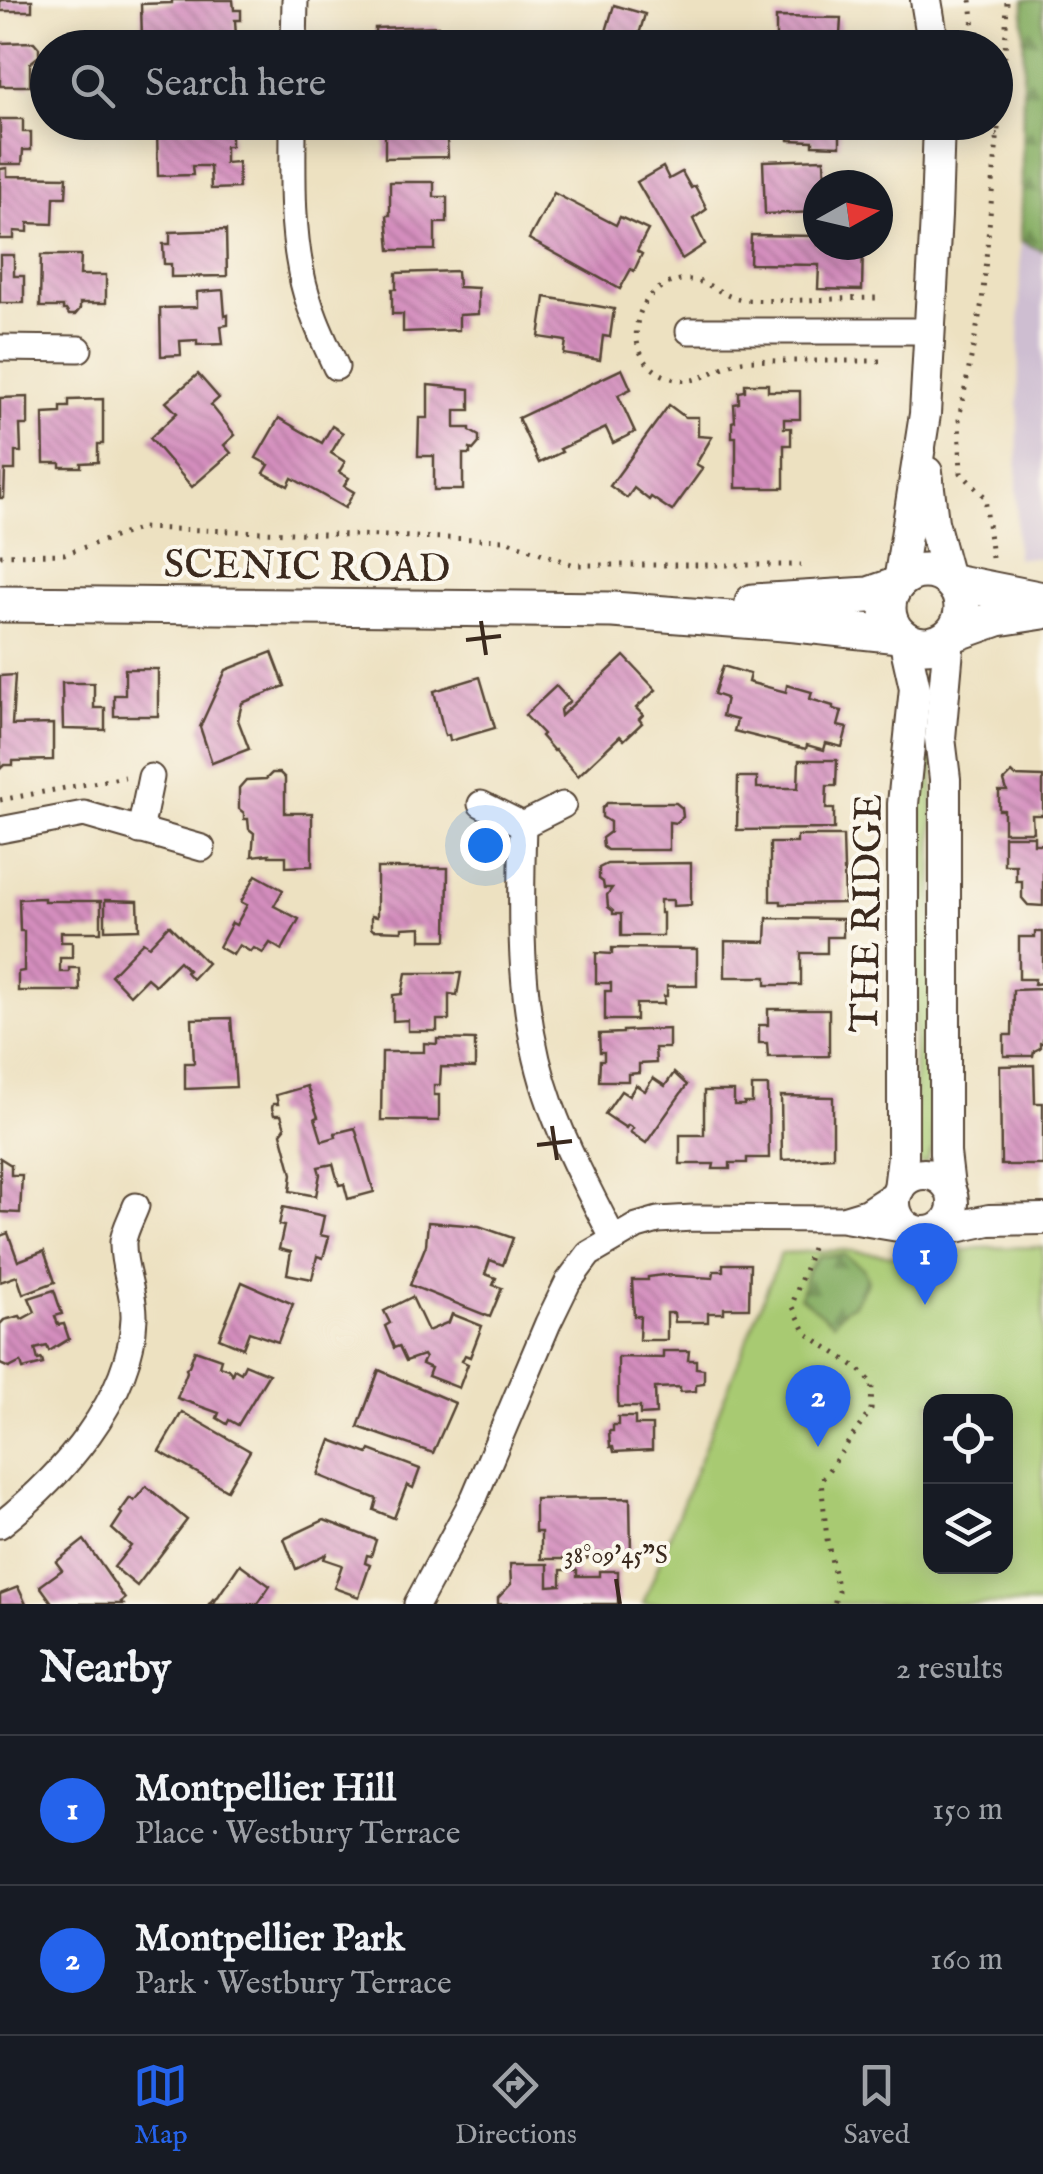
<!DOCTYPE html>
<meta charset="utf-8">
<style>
body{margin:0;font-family:"IM FELL English",serif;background:#20242c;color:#f1f3f6}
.controls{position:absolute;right:30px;bottom:30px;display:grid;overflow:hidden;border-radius:20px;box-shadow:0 5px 25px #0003}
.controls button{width:90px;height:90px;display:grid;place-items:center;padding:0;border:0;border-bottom:2px solid #363941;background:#171b24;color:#f1f3f6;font:50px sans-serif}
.compass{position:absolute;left:803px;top:170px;width:90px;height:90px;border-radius:50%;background:#171b24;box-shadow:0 5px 25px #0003;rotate:82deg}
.you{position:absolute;left:485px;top:845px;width:35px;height:35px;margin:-25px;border:8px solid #fff;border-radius:50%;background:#1a73e8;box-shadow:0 0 0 15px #1a73e833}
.badge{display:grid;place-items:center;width:65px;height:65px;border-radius:50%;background:#2563eb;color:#fff;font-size:32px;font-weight:700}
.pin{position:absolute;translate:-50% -82px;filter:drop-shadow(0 2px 5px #0008)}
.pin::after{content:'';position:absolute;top:52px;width:35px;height:30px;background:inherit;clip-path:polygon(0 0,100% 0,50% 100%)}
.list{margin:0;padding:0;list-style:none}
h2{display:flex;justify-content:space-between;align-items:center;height:130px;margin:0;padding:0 40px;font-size:42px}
h2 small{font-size:32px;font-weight:400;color:#9ea1a6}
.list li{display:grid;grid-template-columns:65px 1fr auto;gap:30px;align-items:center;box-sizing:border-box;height:150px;padding:0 40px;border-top:2px solid #363941}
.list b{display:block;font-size:38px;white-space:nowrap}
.list p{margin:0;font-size:32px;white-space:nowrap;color:#9ea1a6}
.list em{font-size:32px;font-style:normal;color:#9ea1a6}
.icon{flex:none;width:55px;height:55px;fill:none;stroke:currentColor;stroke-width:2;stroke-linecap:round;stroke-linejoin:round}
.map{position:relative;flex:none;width:1043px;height:1604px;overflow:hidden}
.search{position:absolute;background:#171b24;box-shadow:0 5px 25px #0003;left:30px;right:30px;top:30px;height:110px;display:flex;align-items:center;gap:25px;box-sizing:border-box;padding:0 35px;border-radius:55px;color:#9ea1a6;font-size:38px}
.sheet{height:430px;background:#171b24}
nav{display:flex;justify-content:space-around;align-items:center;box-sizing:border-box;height:140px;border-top:2px solid #363941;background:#171b24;font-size:28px;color:#9ea1a6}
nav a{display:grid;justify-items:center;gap:5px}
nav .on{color:#2563eb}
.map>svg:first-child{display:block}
</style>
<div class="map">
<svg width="1043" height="1604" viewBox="0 0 1043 1604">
<defs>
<pattern id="forest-firs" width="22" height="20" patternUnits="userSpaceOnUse" patternTransform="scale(2.5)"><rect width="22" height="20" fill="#86ae64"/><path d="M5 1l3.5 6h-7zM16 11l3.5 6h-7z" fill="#6f8e52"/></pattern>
<pattern id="building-back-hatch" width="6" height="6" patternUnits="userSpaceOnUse" patternTransform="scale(2.5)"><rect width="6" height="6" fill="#d48ebe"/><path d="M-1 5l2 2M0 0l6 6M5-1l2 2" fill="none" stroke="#ad749a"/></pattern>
</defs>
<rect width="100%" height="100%" fill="#fbf7ec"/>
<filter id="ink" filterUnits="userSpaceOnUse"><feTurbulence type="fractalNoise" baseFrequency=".01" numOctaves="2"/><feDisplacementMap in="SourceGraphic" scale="20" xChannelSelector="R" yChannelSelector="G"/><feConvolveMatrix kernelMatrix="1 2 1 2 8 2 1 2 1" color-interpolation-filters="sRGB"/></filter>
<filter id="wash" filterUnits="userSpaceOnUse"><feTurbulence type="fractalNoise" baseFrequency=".0048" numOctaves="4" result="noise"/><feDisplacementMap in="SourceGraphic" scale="40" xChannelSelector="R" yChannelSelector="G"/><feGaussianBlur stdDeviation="2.25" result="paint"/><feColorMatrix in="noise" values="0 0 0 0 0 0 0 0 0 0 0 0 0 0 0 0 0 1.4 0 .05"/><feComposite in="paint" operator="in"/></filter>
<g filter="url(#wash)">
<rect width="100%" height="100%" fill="#ede1c1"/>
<path fill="#cebed1" d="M1024,0H1043V558H1016Z"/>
<g fill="#a8ca72" stroke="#727a48" stroke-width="2.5" fill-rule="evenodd">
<path d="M933,694V1147L926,1164H921L915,1147L914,808L923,695Z"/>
<path d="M1043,1247V1604H643L781,1253L844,1250L903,1257H928L977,1248ZM930,1402H1006V1566H930Z"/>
</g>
<g fill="url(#forest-firs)" stroke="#606c41" stroke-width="2.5">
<path d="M1024,0H1043V251L1021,241Z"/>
<path d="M844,1255L863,1268L868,1281L854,1304L845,1309L833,1323L800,1297L808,1269L819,1256Z"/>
</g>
<g id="blocks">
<g fill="url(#building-back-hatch)">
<rect x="0" y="0" width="32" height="11"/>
<path d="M172,0H233L234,10H241V20H235L236,37L142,40L141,4L172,3Z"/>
<path d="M614,5L645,14L635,48H601Z"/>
<path d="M776,17L841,18L840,35H851V48H776Z"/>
<path d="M438,26L439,48H375V28Z"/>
<path d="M34,42L39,48V56L30,63V86H0V43Z"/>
<path d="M0,119H23V132H31V150H23L22,164H0Z"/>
<path d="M385,122H453L454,139L447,140L448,157L385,158Z"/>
<path d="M788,122H840V146L813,145V141L789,140Z"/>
<path d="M231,127V146H225V163L238,162L239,188L211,189L210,166H192L193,175L158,176L157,129Z"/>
<path d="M824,159L825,181L846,180V185H818V212L765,214L763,161Z"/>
<path d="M663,167L669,179L682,172L691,188L695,186L707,209L693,219L705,244L682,259L637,182Z"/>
<path d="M7,168V176L67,177L66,197H54L53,224L28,223V232L14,231V239H0V169Z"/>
<path d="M390,182H434V197H447V223H435V250H390L387,215H390Z"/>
<path d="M554,193L616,225L620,217L648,230L637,251L642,254L634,271L631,269L620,289L529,239Z"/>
<path d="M226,230L227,276L171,277V264H164L163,244H170V232Z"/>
<path d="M751,235L818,236V245H863L862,290L818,289L819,265L750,264Z"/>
<path d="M0,255H14V276H24V303H0Z"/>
<path d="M41,255H81L80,275H106V303H80V309L75,315H69L66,310H63V307H40Z"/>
<path d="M457,271L458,287L478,288V314L459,315V330L403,332V314H392V289H396V273Z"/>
<path d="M223,290L225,316L228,315V325L221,326L223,344L197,345V340L180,341L181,355L161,356L160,308L197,307V292Z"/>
<path d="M545,297L614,309L610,337L603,336L600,360L564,354L566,341L539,337Z"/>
<path d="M622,369L631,389L618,395L635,432L613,443L606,428L560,449L562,452L539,463L518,418Z"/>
<path d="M198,374L219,398L211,405L235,435L224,445L231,453L192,487L150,438L177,413L166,402Z"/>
<path d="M745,384H768V391H800V419H784V428H791V445H784V488H736V437H732V422L735,421L734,404L739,403V392L745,391Z"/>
<path d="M428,385L470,389V410H455V428H470V431L479,436V443L473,450L470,449V454H463V490H434V456H418L419,418H428Z"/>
<path d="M28,397V425H20L21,452H15V470H5L4,498H0V398Z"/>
<path d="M103,399V444H98V462L81,463V467H60V463H44L43,414L61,413V407H69V400Z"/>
<path d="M669,405L685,417H698V436L712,437L696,464L703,468L672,511L651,497L649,500L634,488L627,498L610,486Z"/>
<path d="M279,418L322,443L332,426L343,433L331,453L345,462L339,472L349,478L344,486L354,492L345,508L292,478L288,486L264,473L269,465L256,458Z"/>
<path d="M272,652L285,686L242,703L238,720L249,749L212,763L200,727L226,670Z"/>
<path d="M624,656L656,690L636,708L643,715L639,719L642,723L624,740L620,736L578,776L555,750L554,751L541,736L543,734L525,715L556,686L570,701L560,710L561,716Z"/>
<path d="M723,666L750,674L748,682L786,692L787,685L812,692L810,699L833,706V709L842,711L838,726L847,728L842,747L826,743L824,750L807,745L806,749L734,731L737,720L722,716L726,698L714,694Z"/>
<path d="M125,669H158V716H114V695H125Z"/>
<path d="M15,675L12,725L53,724V760L13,761V765H4L0,769V676Z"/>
<path d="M480,677L495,728L450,741L449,735L445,736L434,691Z"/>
<path d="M62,683H94V708H105V730L63,729Z"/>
<path d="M799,760H837L836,786H827L826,809H834V829L737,830L738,777H757V788H798Z"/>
<path d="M272,773H280L285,778V813H312V866L286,867V856H269V854L252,856L254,833L249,829L248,819H244V813L239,809V788L246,780L266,779Z"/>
<path d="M1012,773L1015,776L1043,777V815H1032L1033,832H1004V810H999V791H1007L1004,781Z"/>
<path d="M607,803H676L682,808L683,817L676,823L669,822V850H607L603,847L602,838L610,832V822L602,817V809Z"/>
<path d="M797,836H843L845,903L781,904V901H770V843H797Z"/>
<path d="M1004,836H1034V844H1043V906L1028,905L1022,898V881H1016V865H1004Z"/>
<path d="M691,863V905L673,906V900H660V913H663V936H621V914H613V911L608,907L607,895L612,888H604L603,882L599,879V868L607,864Z"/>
<path d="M377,868H448L447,940H421V927L402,928V931L373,930L371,928V916L377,917Z"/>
<path d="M256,875L283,890L274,906L299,919L282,950L270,943L263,953L254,948L251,952L239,945L233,955L219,947L232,923L236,925L247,905L241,902Z"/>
<path d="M44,898V901H101V932H61V942H72V958H60V972H69V968H79L80,991H18V972L24,971V931H20L19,899Z"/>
<path d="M105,900L138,901L139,929L105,930Z"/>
<path d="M767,918L843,919V937H827V953H801V985H766V977H725V941L766,942Z"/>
<path d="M169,925L207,963L192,979L186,972L188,970L179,961L155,985L147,978L130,995L111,975L143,942L149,946Z"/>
<path d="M1035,932H1043V983L1034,984L1035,979H1019V937H1035Z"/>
<path d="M612,948L697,949V986H667V996H664V1004H636V1020H605V991H611V983H596V953L612,954Z"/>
<path d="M406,973H461L457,995L449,994V1020H437V1031H408V1020L393,1021V995L402,994Z"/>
<path d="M1041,989V998H1043V1043H1040V1048L1034,1051L1033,1056H1004V1035H1012L1013,990Z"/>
<path d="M768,1009H829V1056L768,1057L767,1043H759V1025H768Z"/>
<path d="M231,1018L236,1087L185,1089V1063H194L192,1019Z"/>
<path d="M669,1029V1048H655L656,1063L639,1064V1073L628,1074V1081H599L600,1060H604V1052H600L599,1034L623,1033V1031Z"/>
<path d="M437,1039L475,1040V1068L441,1067L440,1085H434V1095H439V1121L381,1120L382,1052H424V1043L437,1044Z"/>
<path d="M1034,1065L1035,1103H1043V1165H1001L1000,1066Z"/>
<path d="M674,1073L687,1085L646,1143L630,1132L633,1128L628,1125L626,1128L605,1114L621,1091L629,1096L636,1085L645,1091L653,1078L665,1086Z"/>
<path d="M307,1086L318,1117L315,1118L322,1141L336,1137L335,1133L355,1128L374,1192L348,1199L344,1184L339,1185L333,1164L318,1167L320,1174L316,1196L290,1191L292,1174L281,1133L285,1128L281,1115H274L272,1108L273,1104H278L276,1095Z"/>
<path d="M752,1086H768L769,1158H747V1163H730V1169H713L714,1164H680V1135H704V1091H734V1105H744V1103H752Z"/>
<path d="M781,1096L833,1097V1157L782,1160Z"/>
<path d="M0,1158L11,1165V1175H22L20,1213L0,1212Z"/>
<path d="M283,1207L324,1216L320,1235L329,1237L323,1258L317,1256L312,1279L287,1274L291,1252L279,1249L284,1226L279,1225Z"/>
<path d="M428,1222L479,1226L513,1238L503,1265L490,1260L485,1274L496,1278L493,1285L502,1288L490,1317L410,1285L426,1245Z"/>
<path d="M8,1233L18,1261L44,1251L55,1282L23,1294L17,1276L0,1282V1236Z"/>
<path d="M723,1264H750L749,1308H724V1313H708V1322H675L674,1313H667V1340H639L640,1316H634L632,1280H648V1277L663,1275L713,1278L714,1271H723Z"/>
<path d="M242,1282L293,1304L278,1342L249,1332L243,1348L219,1338Z"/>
<path d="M54,1290L62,1314L55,1316L58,1325L64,1324L69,1339L49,1351L47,1346L35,1349L38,1360L42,1359L43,1364L23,1369L21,1362L9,1368L0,1364V1324L4,1320L20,1316L22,1319L35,1312L29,1298Z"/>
<path d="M412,1297L428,1331L449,1322L452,1314L482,1326L470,1357L465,1355L462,1361L468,1364L459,1388L428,1376L431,1368L422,1364L425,1358L423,1355L406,1361L399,1346L394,1348L385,1326L390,1323L384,1311Z"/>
<path d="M195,1350L221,1359L219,1366L228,1369L232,1374L234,1369L241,1373L245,1364L269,1374L238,1425L229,1420L227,1424L217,1418L219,1413L177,1398L187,1372L186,1368L189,1366Z"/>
<path d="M663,1351H689L688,1360H696V1368L704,1369V1383L696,1384V1391L680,1392V1387L655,1388L656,1414L640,1415V1407H618V1357L663,1358Z"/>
<path d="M379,1370L455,1403L433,1453L358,1427Z"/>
<path d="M182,1412L250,1451L227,1490L159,1451Z"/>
<path d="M618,1417H635V1425H652V1450L614,1452L613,1447H610L609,1431H613V1425H618Z"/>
<path d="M331,1440L368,1454L370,1450L420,1469L413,1488L407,1485L394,1518L374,1510L377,1499L318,1475Z"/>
<path d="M146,1486L187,1520L137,1586L114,1567L131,1546L112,1529L122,1514L120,1512L130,1498L134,1501Z"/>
<path d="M630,1498L631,1553H597V1557L582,1559H541V1532H535V1499Z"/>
<path d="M324,1520L376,1540L371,1556L367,1555L365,1563L370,1565L359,1597L334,1588L342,1565L324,1559L326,1554L296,1569L284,1539Z"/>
<path d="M84,1540L125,1599L121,1602L123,1604H53L40,1586L62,1570L56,1562Z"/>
<path d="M240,1564L270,1586L258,1604H209L213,1599L215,1601Z"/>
<path d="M510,1564H548V1586L561,1585V1570H577V1576H599V1571H618V1604H498V1598L511,1584Z"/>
<path d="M18,1587L26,1604H0V1594Z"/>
</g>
</g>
</g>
<g filter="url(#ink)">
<use href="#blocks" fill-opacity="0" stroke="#564536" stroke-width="2.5"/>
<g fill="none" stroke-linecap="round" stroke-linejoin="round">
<g stroke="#564536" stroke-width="29">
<g id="minor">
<path d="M294,48L295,0"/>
<path d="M293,122C293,172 291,223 301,272C307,305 322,337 336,367"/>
<path d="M689,331H930"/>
<path d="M0,348L79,349"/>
<path d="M481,804L523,825"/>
<path d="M523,825C520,919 518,1016 551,1106C568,1152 591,1195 613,1238"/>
<path d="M523,825L563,805"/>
<path d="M0,830L84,814L202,848"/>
<path d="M140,831L151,777"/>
<path d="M846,1218L866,1212L897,1192"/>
<path d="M0,1525C61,1477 131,1400 134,1318C135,1292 122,1268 123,1242C124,1231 132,1217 136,1206"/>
<path d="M417,1604L474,1498L548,1323L568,1282L589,1254L637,1226L658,1220L693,1218L841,1219L919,1232"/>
</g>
</g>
<g stroke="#564536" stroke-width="34">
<g id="tertiary">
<path d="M926,0L934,48"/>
<path d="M927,472L933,522L948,578"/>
<path d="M899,582L925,414L936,216L939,122"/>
<path d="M949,638L940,738L945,779V1153L949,1187"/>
<circle cx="924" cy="1203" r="29"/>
<path d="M899,1189L903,1156V804L915,688L904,639"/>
<path d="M933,1232L989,1220L1043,1219"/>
</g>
</g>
<g stroke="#564536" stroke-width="39">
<g id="secondary">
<circle cx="925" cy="608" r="37"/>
<path d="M953,582L1043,600"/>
<path d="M753,602L869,595L895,586"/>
<path d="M0,604L613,610L796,624L899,635"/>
<path d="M953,634L998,618L1043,611"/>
</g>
</g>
<g stroke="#564536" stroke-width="5" stroke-dasharray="2.5 8" stroke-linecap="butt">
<path d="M971,0L976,48"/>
<path d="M982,122L984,129L998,135"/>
<path d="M880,361C847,361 813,361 780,361C768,361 754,359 742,361C711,367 699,391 663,375C618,353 634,286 681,280C709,277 722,299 745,300C791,302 837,298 883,298"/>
<path d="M0,555L64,554L141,528L505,540L574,565H801"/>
<path d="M992,558L985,497L961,473L959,419L982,302L1005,53L1007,0"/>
<path d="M0,800L125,777"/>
<path d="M812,1248L792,1305L806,1333L859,1369L872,1383L871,1410L821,1481L827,1539L838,1591L834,1604"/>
</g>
<use href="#minor" stroke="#fff" stroke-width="25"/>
<use href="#tertiary" stroke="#fff" stroke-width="30"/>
<use href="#secondary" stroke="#fff" stroke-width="35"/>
</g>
</g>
<path fill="none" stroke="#3b2a1e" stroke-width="4" d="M481,621L486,655M466,640L501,636M552,1126L557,1160M537,1145L572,1141M616,1579L620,1604"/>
<g text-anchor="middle" stroke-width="8" stroke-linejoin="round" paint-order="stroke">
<g font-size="40" fill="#3b2a1e" stroke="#fbf7ec">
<text transform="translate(307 565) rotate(1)" y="14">SCENIC ROAD</text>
<text transform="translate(865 913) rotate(-89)" y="14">THE RIDGE</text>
</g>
</g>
<g font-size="25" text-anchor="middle" fill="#3b2a1e" stroke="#fbf7ec" stroke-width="8" stroke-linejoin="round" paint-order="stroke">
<text x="616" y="1563">38°09'45"S</text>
</g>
</svg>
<div class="controls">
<button><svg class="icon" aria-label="locate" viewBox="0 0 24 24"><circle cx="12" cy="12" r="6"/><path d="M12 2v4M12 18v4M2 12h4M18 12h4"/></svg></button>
<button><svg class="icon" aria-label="layers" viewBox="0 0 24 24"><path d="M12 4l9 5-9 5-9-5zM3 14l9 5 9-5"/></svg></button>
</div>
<svg class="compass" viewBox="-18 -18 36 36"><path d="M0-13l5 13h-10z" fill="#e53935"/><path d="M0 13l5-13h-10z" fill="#9ea1a6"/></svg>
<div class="you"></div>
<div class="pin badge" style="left:925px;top:1305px">1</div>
<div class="pin badge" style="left:818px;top:1447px">2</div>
<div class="search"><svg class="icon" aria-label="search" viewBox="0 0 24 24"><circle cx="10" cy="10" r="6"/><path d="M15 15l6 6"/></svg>Search here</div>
</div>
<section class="sheet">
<h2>Nearby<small>2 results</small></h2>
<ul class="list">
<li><span class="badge">1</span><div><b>Montpellier Hill</b><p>Place · Westbury Terrace</p></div><em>150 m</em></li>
<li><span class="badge">2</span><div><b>Montpellier Park</b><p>Park · Westbury Terrace</p></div><em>160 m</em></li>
</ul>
</section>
<nav>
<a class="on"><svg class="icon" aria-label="map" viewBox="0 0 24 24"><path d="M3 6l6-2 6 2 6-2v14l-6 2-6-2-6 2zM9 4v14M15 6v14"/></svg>Map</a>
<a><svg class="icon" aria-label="directions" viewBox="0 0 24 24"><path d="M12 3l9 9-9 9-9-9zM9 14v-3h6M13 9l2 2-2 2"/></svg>Directions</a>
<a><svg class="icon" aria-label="saved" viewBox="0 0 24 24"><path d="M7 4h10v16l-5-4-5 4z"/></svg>Saved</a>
</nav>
